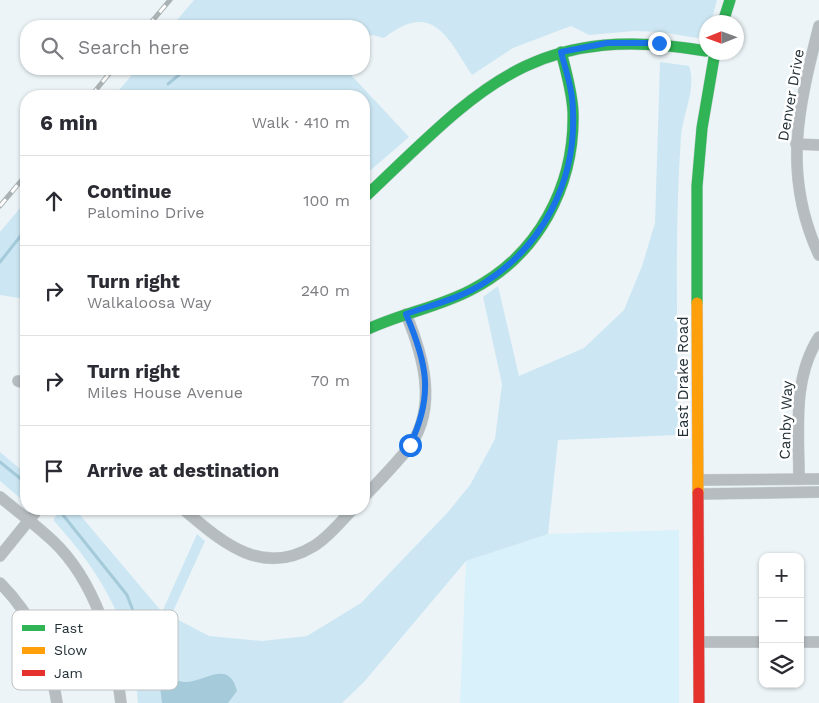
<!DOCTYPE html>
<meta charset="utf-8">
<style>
body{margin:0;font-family:"Work Sans",sans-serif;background:#f7f7f7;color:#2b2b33}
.controls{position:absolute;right:15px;bottom:15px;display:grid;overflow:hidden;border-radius:10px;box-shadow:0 1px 4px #0004}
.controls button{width:45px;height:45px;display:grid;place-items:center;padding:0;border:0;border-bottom:1px solid #e1e1e2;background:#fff;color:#2b2b33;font:25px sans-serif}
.compass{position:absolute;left:699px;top:15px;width:45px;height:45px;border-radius:50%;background:#fff;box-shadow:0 1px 4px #0004;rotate:269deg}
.stop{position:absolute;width:15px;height:15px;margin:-11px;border:4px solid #1a73e8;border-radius:50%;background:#fff}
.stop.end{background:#1a73e8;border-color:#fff;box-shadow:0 1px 5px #0008}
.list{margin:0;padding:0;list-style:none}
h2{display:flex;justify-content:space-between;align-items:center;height:65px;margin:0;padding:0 20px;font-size:21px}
h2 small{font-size:16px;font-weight:400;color:#7c7c81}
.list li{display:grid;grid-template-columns:32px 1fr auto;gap:15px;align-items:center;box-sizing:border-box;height:90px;padding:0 20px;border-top:1px solid #e1e1e2}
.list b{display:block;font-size:19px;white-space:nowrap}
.list p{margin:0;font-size:16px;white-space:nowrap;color:#7c7c81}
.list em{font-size:16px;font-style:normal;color:#7c7c81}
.icon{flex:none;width:28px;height:28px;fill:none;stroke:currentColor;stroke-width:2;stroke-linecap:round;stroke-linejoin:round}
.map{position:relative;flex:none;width:819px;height:703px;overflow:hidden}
.search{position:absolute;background:#fff;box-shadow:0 1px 4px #0004;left:20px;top:20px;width:350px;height:55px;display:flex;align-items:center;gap:12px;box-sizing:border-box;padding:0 18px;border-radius:20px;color:#7c7c81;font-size:19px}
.panel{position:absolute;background:#fff;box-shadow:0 1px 4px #0004;left:20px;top:90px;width:350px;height:425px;border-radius:20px}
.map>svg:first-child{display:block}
</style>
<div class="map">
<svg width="819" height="703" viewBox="0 0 819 703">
<rect width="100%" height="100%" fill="#ecf4f7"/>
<path fill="#d9f1fb" d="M679,530V703H460L466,561L548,534Z"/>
<g fill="#cce7f3">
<path d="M194,0H717L711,22H706V34L697,38L661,32L634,31L589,35L571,26L513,48L472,75C447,37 433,0 384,38L372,35L364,37V26H172Z"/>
<path d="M660,62L689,66C697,86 683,114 681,136C674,235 678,336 678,435L558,440L548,534L466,561L364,682L342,703H138C133,628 104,576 54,521V518L62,509H75L162,612L197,534L205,541L171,616L209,636L262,641L307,636L361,603L448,512L470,485L495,439L502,384L483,297L498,286L519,376L584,348L624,310L642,266L655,223Z"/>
<path d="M137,69H357L352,76L409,137L364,176V96H114Z"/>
<path d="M26,201V299L0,295V232Z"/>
<path d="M0,452L26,474V503L0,481Z"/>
</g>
<path fill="#a5cada" d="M156,654H159C163,664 168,674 177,680C196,691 228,653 237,691L228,703H162Z"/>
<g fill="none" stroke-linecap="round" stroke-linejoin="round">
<g stroke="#a5cada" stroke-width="3">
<path d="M168,84L186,69"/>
<path d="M154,96L158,92"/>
<path d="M0,262L26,229"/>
<path d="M0,462L26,483"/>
<path d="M63,515L127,595L140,629L153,646L156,654"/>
</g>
<g stroke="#c8d0d3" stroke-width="12">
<g id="street">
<path d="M819,26C798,109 782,175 819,255"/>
<path d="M796,144L819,145"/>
<path d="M18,381L26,384"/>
<path d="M799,479C799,430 792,379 819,337"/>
<path d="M698,480L819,479"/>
<path d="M699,494L819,492"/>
<path d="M0,497C17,511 36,525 53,541C95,581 115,647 121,703"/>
<path d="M364,497C379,481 396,464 410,446C438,406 423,355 406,314"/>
<path d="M183,509C222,542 262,578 314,546C329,537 341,521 353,509"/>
<path d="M0,556L38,509"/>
<path d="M0,583C34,617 50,656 57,703"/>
<path d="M699,642H763"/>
<path d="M800,642H819"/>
</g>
</g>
<g stroke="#c8d0d3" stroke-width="12">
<g id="fast">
<path d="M723,22L730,0"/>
<path d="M364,198C479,89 533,21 706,51"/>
<path d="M697,303V186L702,128L715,52"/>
<path d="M364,331C398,314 437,308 471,290C538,256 575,186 573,112C572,91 566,71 561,52"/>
</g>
</g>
<g stroke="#c8d0d3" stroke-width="12">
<path id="slow" d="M697,303L698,493"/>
</g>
<g stroke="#c8d0d3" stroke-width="12">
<path id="jam" d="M698,493L699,703"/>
</g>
<use href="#street" stroke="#b6bcbf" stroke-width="11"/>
<use href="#fast" stroke="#30b455" stroke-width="11"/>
<use href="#slow" stroke="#ff9f0a" stroke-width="11"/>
<use href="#jam" stroke="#e5322d" stroke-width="11"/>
<g stroke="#abb2b4" stroke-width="5">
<g id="rail">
<path d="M148,26L170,0"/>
<path d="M91,96L113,69"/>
<path d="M0,206L26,175"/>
</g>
</g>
<use href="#rail" stroke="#fff" stroke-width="3" stroke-dasharray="9" stroke-linecap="butt"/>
</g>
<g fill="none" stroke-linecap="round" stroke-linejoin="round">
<path stroke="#1a73e8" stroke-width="6" d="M410,445C434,395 427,363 406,314C432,305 461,298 484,283C543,246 576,181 573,112C573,91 566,71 561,52L607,43H659"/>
</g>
<g text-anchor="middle" stroke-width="5" stroke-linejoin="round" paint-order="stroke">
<g font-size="15" fill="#223036" stroke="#fff">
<text transform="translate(791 95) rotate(-80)" y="5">Denver Drive</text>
<text transform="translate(683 377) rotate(-90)" y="5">East Drake Road</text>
<text transform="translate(786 420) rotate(-88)" y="5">Canby Way</text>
</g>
</g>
<rect x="12" y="610" width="166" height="80" rx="8" fill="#fff" stroke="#bdc1c3" stroke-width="1"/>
<rect x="22" y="625" width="23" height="6" fill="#30b455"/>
<rect x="22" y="647" width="23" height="7" fill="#ff9f0a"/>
<rect x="22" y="670" width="23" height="6" fill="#e5322d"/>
<g font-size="14" fill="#223036">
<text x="54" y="633">Fast</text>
<text x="54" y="655">Slow</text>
<text x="54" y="678">Jam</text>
</g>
</svg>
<div class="controls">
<button>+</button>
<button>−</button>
<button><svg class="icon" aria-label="layers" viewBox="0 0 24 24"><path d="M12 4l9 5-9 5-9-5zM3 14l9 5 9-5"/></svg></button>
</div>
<svg class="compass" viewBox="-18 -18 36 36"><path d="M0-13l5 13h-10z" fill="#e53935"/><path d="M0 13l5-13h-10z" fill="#7c7c81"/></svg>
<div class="stop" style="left:410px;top:445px"></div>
<div class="stop end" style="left:659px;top:43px"></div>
<div class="search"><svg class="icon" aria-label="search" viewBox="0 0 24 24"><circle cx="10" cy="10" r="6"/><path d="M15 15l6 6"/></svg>Search here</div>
<section class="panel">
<h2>6 min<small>Walk · 410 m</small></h2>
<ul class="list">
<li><svg class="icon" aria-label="ahead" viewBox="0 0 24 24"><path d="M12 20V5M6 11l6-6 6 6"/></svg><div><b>Continue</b><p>Palomino Drive</p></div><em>100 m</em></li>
<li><svg class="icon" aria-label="right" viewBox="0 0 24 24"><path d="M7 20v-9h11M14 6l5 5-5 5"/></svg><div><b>Turn right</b><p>Walkaloosa Way</p></div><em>240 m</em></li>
<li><svg class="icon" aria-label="right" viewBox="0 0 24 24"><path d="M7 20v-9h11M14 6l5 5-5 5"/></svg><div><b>Turn right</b><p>Miles House Avenue</p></div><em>70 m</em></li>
<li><svg class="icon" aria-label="arrive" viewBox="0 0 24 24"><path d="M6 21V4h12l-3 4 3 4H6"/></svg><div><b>Arrive at destination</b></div></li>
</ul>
</section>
</div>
